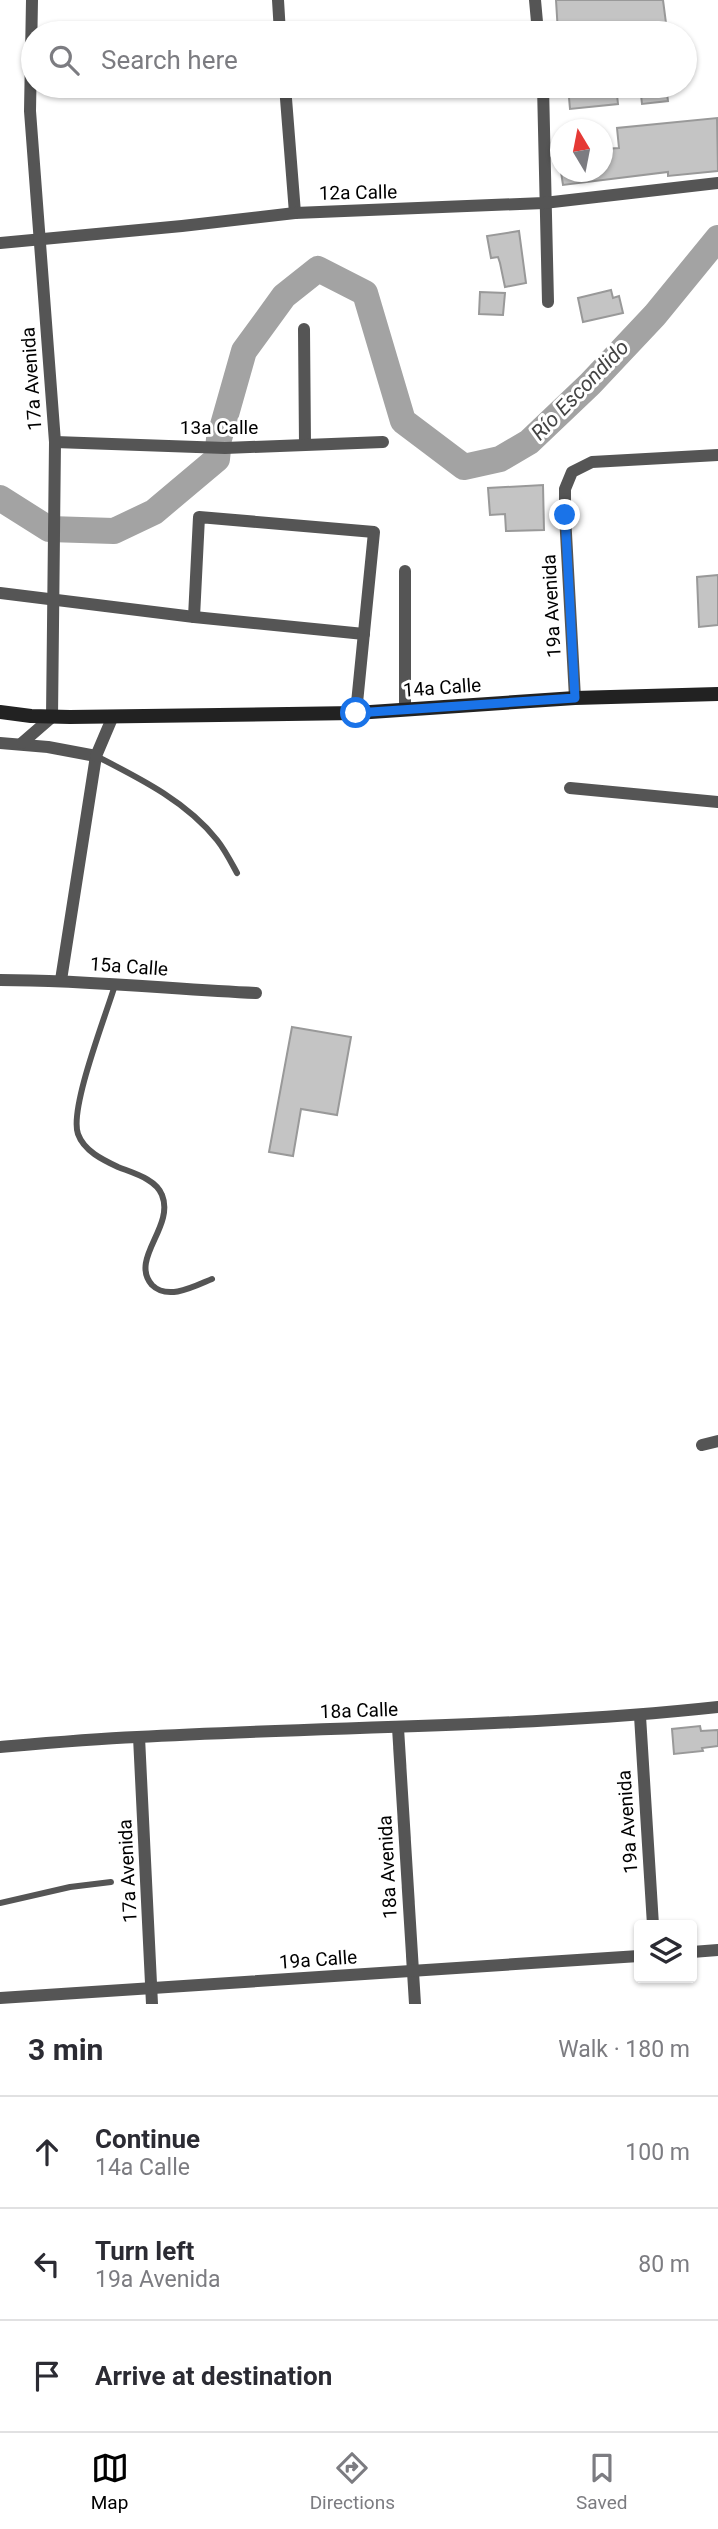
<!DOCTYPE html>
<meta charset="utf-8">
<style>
body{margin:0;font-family:Roboto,sans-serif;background:#f7f7f7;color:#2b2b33}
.controls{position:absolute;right:21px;bottom:21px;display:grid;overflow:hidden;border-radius:7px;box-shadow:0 2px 5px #0004}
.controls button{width:63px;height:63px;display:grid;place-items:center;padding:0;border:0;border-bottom:2px solid #e1e1e2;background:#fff;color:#2b2b33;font:35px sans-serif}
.compass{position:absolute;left:550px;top:119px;width:63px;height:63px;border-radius:50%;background:#fff;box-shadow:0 2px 5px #0004;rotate:350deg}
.stop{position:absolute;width:21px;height:21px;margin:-16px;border:5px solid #1a73e8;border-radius:50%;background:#fff}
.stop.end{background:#1a73e8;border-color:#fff;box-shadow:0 2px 7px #0008}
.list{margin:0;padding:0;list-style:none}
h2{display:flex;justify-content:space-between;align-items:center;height:91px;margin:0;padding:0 28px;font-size:30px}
h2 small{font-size:23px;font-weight:400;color:#7c7c81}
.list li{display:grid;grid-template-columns:46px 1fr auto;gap:21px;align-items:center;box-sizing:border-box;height:112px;padding:0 28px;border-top:2px solid #e1e1e2}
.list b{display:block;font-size:26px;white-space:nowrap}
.list p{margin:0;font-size:23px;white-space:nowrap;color:#7c7c81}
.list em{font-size:23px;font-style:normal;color:#7c7c81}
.icon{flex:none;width:38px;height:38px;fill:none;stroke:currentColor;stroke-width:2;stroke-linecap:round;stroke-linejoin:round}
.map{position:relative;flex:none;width:718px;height:2004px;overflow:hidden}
.search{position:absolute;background:#fff;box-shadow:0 2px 5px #0004;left:21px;right:21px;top:21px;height:77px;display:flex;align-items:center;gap:18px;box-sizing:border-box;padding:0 24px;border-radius:38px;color:#7c7c81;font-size:26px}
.sheet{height:427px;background:#fff}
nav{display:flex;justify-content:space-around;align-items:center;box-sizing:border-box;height:98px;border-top:2px solid #e1e1e2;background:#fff;font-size:19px;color:#7c7c81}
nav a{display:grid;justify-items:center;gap:4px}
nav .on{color:#000}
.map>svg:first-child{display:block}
</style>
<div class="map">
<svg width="718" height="2004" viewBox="0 0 718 2004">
<rect width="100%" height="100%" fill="#fff"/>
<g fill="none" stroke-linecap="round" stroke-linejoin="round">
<path stroke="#a3a3a3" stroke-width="26" d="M0,498L49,529L114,531L154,512L217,459L219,439L244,351L284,296L318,269L365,293L403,421L464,467L500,459L529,442L590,384L655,315L718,238"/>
</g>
<g fill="#c4c4c4" stroke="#999" stroke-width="2">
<path d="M556,0H663L666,23L558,33Z"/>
<path d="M568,86H616L618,104L570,109Z"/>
<path d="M640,86H666L668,101L642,104Z"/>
<path d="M717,118L718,171L668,176V172L563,185L561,172H603V149L619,148L617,128Z"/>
<path d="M519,231L526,283L505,287L500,263L498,257L491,258L487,236Z"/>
<path d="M611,290L613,298L619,296L623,313L583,322L578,298Z"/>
<path d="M480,292L505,293L503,315L479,314Z"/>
<path d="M543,485L544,530L506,531L505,514L490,515L488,488Z"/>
<path d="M718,575V625L699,627L697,577Z"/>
<path d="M292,1027L351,1037L337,1115L301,1109L293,1156L269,1152Z"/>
<path d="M700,1726L701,1731L718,1730V1746L702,1748L703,1751L674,1754L672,1729Z"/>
</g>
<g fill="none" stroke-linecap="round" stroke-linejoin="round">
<g stroke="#555" stroke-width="6">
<path d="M96,756C139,778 186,801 217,840C225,850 231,862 237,873"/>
<path d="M115,985C106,1015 69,1109 78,1134C84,1151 103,1160 118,1167C133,1173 156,1179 162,1195C175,1227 129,1259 152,1285C168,1301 195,1286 212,1279"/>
<path d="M0,1903L70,1887L111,1882"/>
</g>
<g stroke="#555" stroke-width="12">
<path d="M278,0L280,33"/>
<path d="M535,0L538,33"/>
<path d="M285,86L295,213"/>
<path d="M543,86L548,302"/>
<path d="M0,243L182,226L295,213L544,203L718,183"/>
<path d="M304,329L305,444"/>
<path d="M55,442L225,448L383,442"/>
<path d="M405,571V709"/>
<path d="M0,593L194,617L364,634"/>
<path d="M194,617L199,517L374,532L356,713"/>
<path d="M575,698L565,515V489L572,472L592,462L718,455"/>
<path d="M0,743L48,747L96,756L61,980"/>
<path d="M22,743L52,717L55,442L30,111L32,0"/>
<path d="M96,756L113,716"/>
<path d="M570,788L718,802"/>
<path d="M0,980C85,980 171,989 256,993"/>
<path d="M702,1445L718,1441"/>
<path d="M640,1716L653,1925"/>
<path d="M398,1728L415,2004"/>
<path d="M139,1737L152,2004"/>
<path d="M0,1747C46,1743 91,1739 137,1737C331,1726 525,1728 718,1707"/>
<path d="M692,1952L718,1950"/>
<path d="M0,1998L639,1956"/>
</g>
<path stroke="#222" stroke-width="14" d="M0,712L31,716L70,717L356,713L575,698L718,694"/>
</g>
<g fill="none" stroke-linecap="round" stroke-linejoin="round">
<path stroke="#1a73e8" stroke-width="9" d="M356,713L575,698L565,515"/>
</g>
<g text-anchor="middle" stroke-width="6" stroke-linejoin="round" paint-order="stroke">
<g font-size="19" fill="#000" stroke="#fff">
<text transform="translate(358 192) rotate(-1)" y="7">12a Calle</text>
<text transform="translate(31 379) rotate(-94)" y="7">17a Avenida</text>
<text x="219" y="434">13a Calle</text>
<text transform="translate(551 606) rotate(-93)" y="7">19a Avenida</text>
<text transform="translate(442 687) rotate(-4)" y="7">14a Calle</text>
<text transform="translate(129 966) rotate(4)" y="7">15a Calle</text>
<text transform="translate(359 1710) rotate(-2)" y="7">18a Calle</text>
<text transform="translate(627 1822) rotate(-94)" y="7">19a Avenida</text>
<text transform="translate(387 1867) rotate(-93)" y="7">18a Avenida</text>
<text transform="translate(127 1871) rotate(-93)" y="7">17a Avenida</text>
<text transform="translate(318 1959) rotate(-4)" y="7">19a Calle</text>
</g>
<g font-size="21" font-style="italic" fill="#444" stroke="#fff">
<text transform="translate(580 390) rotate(-46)" y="7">Río Escondido</text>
</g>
</g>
</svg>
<div class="controls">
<button><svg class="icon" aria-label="layers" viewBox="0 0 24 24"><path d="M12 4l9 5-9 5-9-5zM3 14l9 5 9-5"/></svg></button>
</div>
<svg class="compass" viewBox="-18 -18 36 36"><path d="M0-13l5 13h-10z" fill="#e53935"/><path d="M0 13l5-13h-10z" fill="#7c7c81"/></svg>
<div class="stop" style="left:356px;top:713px"></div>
<div class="stop end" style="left:565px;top:515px"></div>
<div class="search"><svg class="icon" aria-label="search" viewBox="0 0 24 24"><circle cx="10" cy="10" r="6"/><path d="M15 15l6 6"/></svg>Search here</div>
</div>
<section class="sheet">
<h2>3 min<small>Walk · 180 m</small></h2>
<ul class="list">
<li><svg class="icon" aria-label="ahead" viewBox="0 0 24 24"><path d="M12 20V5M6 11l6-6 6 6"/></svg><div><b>Continue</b><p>14a Calle</p></div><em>100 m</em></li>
<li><svg class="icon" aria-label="left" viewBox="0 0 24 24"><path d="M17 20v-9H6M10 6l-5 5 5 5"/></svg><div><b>Turn left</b><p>19a Avenida</p></div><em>80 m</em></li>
<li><svg class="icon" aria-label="arrive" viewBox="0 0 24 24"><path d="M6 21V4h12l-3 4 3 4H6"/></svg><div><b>Arrive at destination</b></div></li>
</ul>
</section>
<nav>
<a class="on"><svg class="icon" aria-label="map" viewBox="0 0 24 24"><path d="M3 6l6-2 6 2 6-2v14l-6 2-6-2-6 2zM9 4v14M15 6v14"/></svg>Map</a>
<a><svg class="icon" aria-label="directions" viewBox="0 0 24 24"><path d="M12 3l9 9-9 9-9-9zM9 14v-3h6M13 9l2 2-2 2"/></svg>Directions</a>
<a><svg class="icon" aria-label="saved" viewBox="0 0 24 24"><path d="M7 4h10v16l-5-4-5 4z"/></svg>Saved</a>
</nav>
